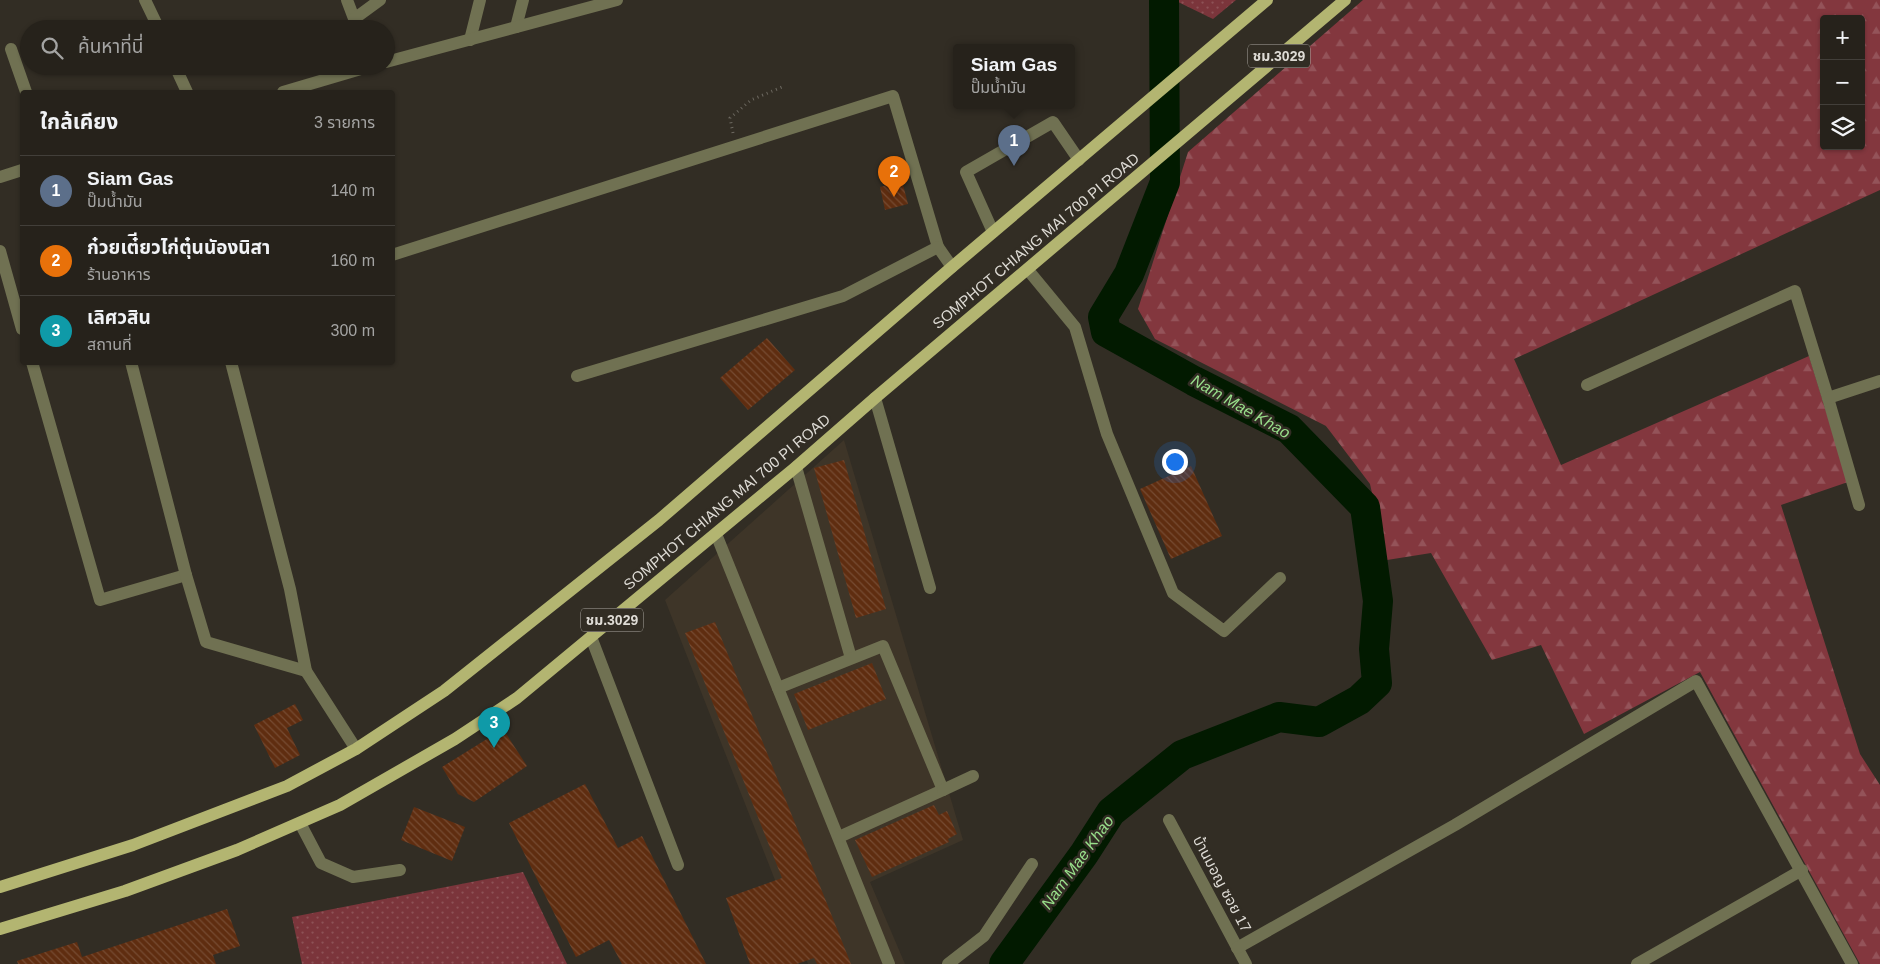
<!DOCTYPE html>
<html lang="th">
<meta charset="utf-8">
<style>
body{margin:0;font-family:Helvetica,"Noto Sans Thai",sans-serif;background:#2e2a24;color:#f1f3f6}
.controls{position:absolute;right:15px;top:15px;display:grid;overflow:hidden;border-radius:5px;box-shadow:0 1px 4px #0004}
.controls button{width:45px;height:45px;display:grid;place-items:center;padding:0;border:0;border-bottom:1px solid #423f3a;background:#26221b;color:#f1f3f6;font:25px sans-serif}
.you{position:absolute;left:1174px;top:461px;width:18px;height:18px;margin:-12px;border:4px solid #fff;border-radius:50%;background:#1a73e8;box-shadow:0 0 0 8px #1a73e833}
.badge{display:grid;place-items:center;width:32px;height:32px;border-radius:50%;background:#afaefa;color:#fff;font-size:16px;font-weight:700}
.pin{position:absolute;translate:-50% -41px;filter:drop-shadow(0 1px 2px #0008)}
.pin::after{content:'';position:absolute;top:26px;width:18px;height:15px;background:inherit;clip-path:polygon(0 0,100% 0,50% 100%)}
.popup{position:absolute;left:953px;top:44px;width:122px;height:65px;box-sizing:border-box;display:grid;place-content:center;border-radius:5px;background:#26221b;filter:drop-shadow(0 1px 4px #0005);font-size:16px;white-space:nowrap;color:#a4a4a3}
.popup b{font-size:19px;color:#f1f3f6}
.popup::after{content:'';position:absolute;left:50%;top:100%;margin-left:-10px;border:10px solid transparent;border-top-color:#26221b}
.list{margin:0;padding:0;list-style:none}
h2{display:flex;justify-content:space-between;align-items:center;height:65px;margin:0;padding:0 20px;font-size:21px}
h2 small{font-size:16px;font-weight:400;color:#a4a4a3}
.list li{display:grid;grid-template-columns:32px 1fr auto;gap:15px;align-items:center;box-sizing:border-box;height:70px;padding:0 20px;border-top:1px solid #423f3a}
.list b{display:block;font-size:19px;white-space:nowrap}
.list p{margin:0;font-size:16px;white-space:nowrap;color:#a4a4a3}
.list em{font-size:16px;font-style:normal;color:#a4a4a3}
.icon{flex:none;width:28px;height:28px;fill:none;stroke:currentColor;stroke-width:2;stroke-linecap:round;stroke-linejoin:round}
.map{position:relative;flex:none;width:1880px;height:964px;overflow:hidden}
.search{position:absolute;background:#26221b;box-shadow:0 1px 4px #0004;left:20px;top:20px;width:375px;height:55px;display:flex;align-items:center;gap:12px;box-sizing:border-box;padding:0 18px;border-radius:28px;color:#a4a4a3;font-size:19px}
.panel{position:absolute;background:#26221b;box-shadow:0 1px 4px #0004;left:20px;top:90px;width:375px;height:275px;border-radius:5px}
.map>svg:first-child{display:block}
</style>
<div class="map">
<svg width="1880" height="964" viewBox="0 0 1880 964">
<defs>
<pattern id="grass-dots" width="8" height="8" patternUnits="userSpaceOnUse" patternTransform="scale(1.25)"><rect width="8" height="8" fill="#7b353b"/><path d="M2 2h.1M6 6h.1" fill="none" stroke="#8d5256" stroke-width="1.8" stroke-linecap="round"/></pattern>
<pattern id="forest-firs" width="22" height="20" patternUnits="userSpaceOnUse" patternTransform="scale(1.25)"><rect width="22" height="20" fill="#83373e"/><path d="M5 1l3.5 6h-7zM16 11l3.5 6h-7z" fill="#945359"/></pattern>
<pattern id="building-back-hatch" width="6" height="6" patternUnits="userSpaceOnUse" patternTransform="scale(1.25)"><rect width="6" height="6" fill="#5f2d10"/><path d="M-1 5l2 2M0 0l6 6M5-1l2 2" fill="none" stroke="#764b32"/></pattern>
</defs>
<rect width="100%" height="100%" fill="#322d24"/>
<path fill="#3e3528" d="M844,440L963,840L870,882L905,964H808L665,600Z"/>
<g fill="url(#grass-dots)">
<path d="M1174,0H1236L1213,19Z"/>
<path d="M523,872L567,964H302L292,917Z"/>
</g>
<path fill="url(#forest-firs)" fill-rule="evenodd" d="M1363,0H1880V190L1514,359L1561,465L1809,356L1848,482L1781,505L1860,754L1880,785V964H1860L1700,672L1584,734L1541,645L1492,660L1431,553L1387,560L1370,484L1326,426L1155,339L1138,309L1188,152ZM1824,19H1861V146H1824Z"/>
<g fill="none" stroke-linecap="round" stroke-linejoin="round">
<path stroke="#021a00" stroke-width="30" d="M1004,964L1084,854L1111,812L1182,755L1279,717L1319,722L1359,700L1377,683L1374,649L1378,601L1365,507L1289,429L1194,381L1106,332L1103,317L1129,274L1165,182L1164,0"/>
</g>
<g fill="url(#building-back-hatch)">
<path d="M902,181L908,204L885,210L880,187Z"/>
<path d="M767,338L795,370L748,410L720,378Z"/>
<path d="M844,460L886,609L856,618L814,468Z"/>
<path d="M1191,466L1222,536L1171,559L1140,489Z"/>
<path d="M715,622L851,964H817L814,958L797,964H750L726,898L782,878L685,633Z"/>
<path d="M872,663L886,699L808,730L794,694Z"/>
<path d="M295,704L303,720L287,728L300,755L275,768L254,725Z"/>
<path d="M503,729L527,766L474,802L458,794L442,767Z"/>
<path d="M585,784L618,848L642,836L706,964H622L609,940L576,957L509,823Z"/>
<path d="M934,805L939,815L947,811L957,834L948,839L949,842L872,877L855,840Z"/>
<path d="M414,807L465,827L452,861L401,840Z"/>
<path d="M227,909L240,946L213,955L216,964H18L17,961L77,942L82,957Z"/>
</g>
<g fill="none" stroke-linecap="round" stroke-linejoin="round">
<path stroke="#6d6961" stroke-width="3" stroke-dasharray="1 4" stroke-linecap="butt" d="M733,133L730,118L751,100L782,87"/>
<g stroke="#707152" stroke-width="12">
<path d="M145,0L159,29"/>
<path d="M347,0L358,29"/>
<path d="M354,19L380,0"/>
<path d="M516,27L523,0"/>
<path d="M470,40L480,0"/>
<path d="M11,49L26,92"/>
<path d="M386,62L617,0"/>
<path d="M175,66L187,92"/>
<path d="M283,92L371,66"/>
<path d="M0,177L22,170"/>
<path d="M993,232L966,172L1053,122L1079,160"/>
<path d="M0,251L22,329"/>
<path d="M392,255L893,96L938,247L952,267"/>
<path d="M1028,270L1075,327L1107,434L1173,593L1224,631L1280,578"/>
<path d="M32,362L100,600L186,575"/>
<path d="M131,362L186,575L206,642L306,671"/>
<path d="M231,362L290,589L306,671L356,749"/>
<path d="M577,376L843,296L938,247"/>
<path d="M1587,385L1795,291L1828,398L1859,505"/>
<path d="M875,398L930,588"/>
<path d="M1828,398L1880,381"/>
<path d="M796,467L851,658"/>
<path d="M716,534L889,964"/>
<path d="M591,637L678,865"/>
<path d="M778,688L883,646L943,790L839,837"/>
<path d="M943,790L973,776"/>
<path d="M1169,820L1246,964"/>
<path d="M300,823L321,863L353,877L400,870"/>
<path d="M1237,948L1455,825L1696,681L1852,964"/>
<path d="M948,964L984,936L1032,864"/>
<path d="M1637,964L1802,870"/>
</g>
<g stroke="#b3b571" stroke-width="12">
<path d="M0,887L133,845L287,786L356,749L444,691L659,520L952,267L1267,0"/>
<path d="M0,929L125,891L237,850L340,805L455,739L517,698L796,467L875,398L1345,0"/>
</g>
</g>
<g text-anchor="middle" stroke-width="5" stroke-linejoin="round" paint-order="stroke">
<g fill="#322d24" stroke="#aaa7a0" stroke-width="1">
<rect x="1248" y="44.5" width="62" height="23" rx="4"/>
<rect x="581" y="608.5" width="62" height="23" rx="4"/>
</g>
<g font-size="14" font-weight="bold" fill="#dedbd5">
<text x="1279" y="61">ชม.3029</text>
<text x="612" y="625">ชม.3029</text>
</g>
<g font-size="15" fill="#dedbd5" stroke="#322d24">
<text transform="translate(1036 241) rotate(-40)" y="5">SOMPHOT CHIANG MAI 700 PI ROAD</text>
<text transform="translate(727 502) rotate(-40)" y="5">SOMPHOT CHIANG MAI 700 PI ROAD</text>
<text transform="translate(1222 884) rotate(62)" y="5">บ้านมอญ ซอย 17</text>
</g>
<g font-size="16" font-style="italic" fill="#99df8b" stroke="#322d24">
<text transform="translate(1241 406) rotate(30)" y="6">Nam Mae Khao</text>
<text transform="translate(1077 862) rotate(-54)" y="6">Nam Mae Khao</text>
</g>
</g>
</svg>
<div class="controls">
<button>+</button>
<button>−</button>
<button><svg class="icon" aria-label="layers" viewBox="0 0 24 24"><path d="M12 4l9 5-9 5-9-5zM3 14l9 5 9-5"/></svg></button>
</div>
<div class="you"></div>
<div class="pin badge" style="left:1014px;top:166px;background:#5c6f8a">1</div>
<div class="popup"><b>Siam Gas</b>ปั๊มน้ำมัน</div>
<div class="pin badge" style="left:894px;top:197px;background:#e8710a">2</div>
<div class="pin badge" style="left:494px;top:748px;background:#0f9aa8">3</div>
<div class="search"><svg class="icon" aria-label="search" viewBox="0 0 24 24"><circle cx="10" cy="10" r="6"/><path d="M15 15l6 6"/></svg>ค้นหาที่นี่</div>
<section class="panel">
<h2>ใกล้เคียง<small>3 รายการ</small></h2>
<ul class="list">
<li><span class="badge" style="background:#5c6f8a">1</span><div><b>Siam Gas</b><p>ปั๊มน้ำมัน</p></div><em>140 m</em></li>
<li><span class="badge" style="background:#e8710a">2</span><div><b>ก๋วยเต๋ียวไก่ตุ๋นนัองนิสา</b><p>ร้านอาหาร</p></div><em>160 m</em></li>
<li><span class="badge" style="background:#0f9aa8">3</span><div><b>เลิศวสิน</b><p>สถานที่</p></div><em>300 m</em></li>
</ul>
</section>
</div>
